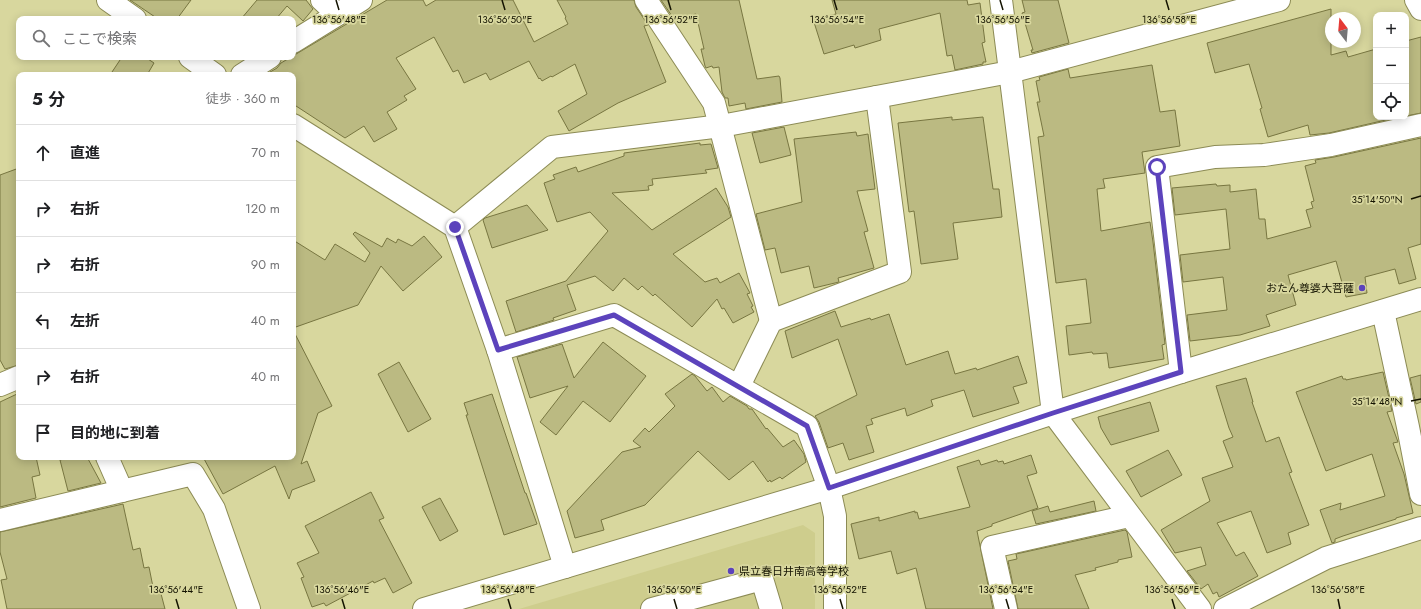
<!DOCTYPE html>
<html lang="ja">
<meta charset="utf-8">
<style>
body{margin:0;font-family:Jost,"Noto Sans JP",sans-serif;background:#f2f2f2;color:#202124}
.controls{position:absolute;right:12px;top:12px;display:grid;overflow:hidden;border-radius:8px;box-shadow:0 2px 10px #0003}
.controls button{width:36px;height:36px;display:grid;place-items:center;padding:0;border:0;border-bottom:1px solid #e0e0e0;background:#fff;color:#202124;font:20px sans-serif}
.compass{position:absolute;left:1325px;top:12px;width:36px;height:36px;border-radius:50%;background:#fff;box-shadow:0 2px 10px #0003;rotate:344deg}
.stop{position:absolute;width:12px;height:12px;margin:-9px;border:3px solid #5c43bc;border-radius:50%;background:#fff}
.stop.end{background:#5c43bc;border-color:#fff;box-shadow:0 1px 4px #0008}
.list{margin:0;padding:0;list-style:none}
h2{display:flex;justify-content:space-between;align-items:center;height:52px;margin:0;padding:0 16px;font-size:17px}
h2 small{font-size:13px;font-weight:400;color:#757577}
.list li{display:grid;grid-template-columns:26px 1fr auto;gap:12px;align-items:center;box-sizing:border-box;height:56px;padding:0 16px;border-top:1px solid #e0e0e0}
.list b{display:block;font-size:15px;white-space:nowrap}
.list em{font-size:13px;font-style:normal;color:#757577}
.icon{flex:none;width:22px;height:22px;fill:none;stroke:currentColor;stroke-width:2;stroke-linecap:round;stroke-linejoin:round}
.map{position:relative;flex:none;width:1421px;height:609px;overflow:hidden}
.search{position:absolute;background:#fff;box-shadow:0 2px 10px #0003;left:16px;top:16px;width:280px;height:44px;display:flex;align-items:center;gap:10px;box-sizing:border-box;padding:0 14px;border-radius:8px;color:#757577;font-size:15px}
.panel{position:absolute;background:#fff;box-shadow:0 2px 10px #0003;left:16px;top:72px;width:280px;height:388px;border-radius:8px}
.map>svg:first-child{display:block}
</style>
<div class="map">
<svg width="1421" height="609" viewBox="0 0 1421 609">
<rect width="100%" height="100%" fill="#d8d79e"/>
<path fill="#cecd8d" d="M803,525L815,533V609H519Z"/>
<g fill="#bbba82" stroke="#787641">
<path d="M130,0H191L177,19H158Z"/>
<path d="M257,0H306L313,9L303,21L287,6L276,19H241Z"/>
<path d="M387,0H423L426,6L436,0H513L534,42L568,24L565,18L566,17L557,0H634L636,7L648,25L644,26L666,82L618,103L569,131L558,111L587,94L575,64L552,77L551,76L542,81L540,78L539,79L529,61L490,80L486,73L464,83L458,70L453,72L434,37L396,58L416,89L404,96L407,100L387,112L397,129L374,142L364,126L345,138L293,104V75H265L277,68L281,63Z"/>
<path d="M661,0H739L757,79L779,76L780,78L782,102L746,109L745,103L729,106L728,98H725L722,92L719,67L713,68L712,66L706,68L705,66L701,49H704L696,14L674,19Z"/>
<path d="M832,0H967L968,5L980,3L985,42L982,43L986,62H983V64L955,70L952,55L947,56L940,13L879,29L881,40L855,48L854,45L824,54L813,19L836,14Z"/>
<path d="M1022,0H1058L1069,43L1032,53L1031,50H1033L1022,13L1025,12Z"/>
<path d="M1331,9V55L1346,51L1348,57L1376,49V117H1399L1329,133L1310,135L1308,125L1268,137L1260,109L1262,108L1249,64L1215,73L1207,43Z"/>
<path d="M1421,37V113L1406,116V41Z"/>
<path d="M122,57H145L154,63L147,75H110Z"/>
<path d="M1152,65L1160,112L1175,110L1180,146L1142,152L1145,173L1103,179L1105,188L1097,189L1101,231L1150,222L1153,242L1165,344L1162,345L1164,359L1109,368L1107,353L1093,354L1092,352L1069,355L1066,326L1091,323L1086,279L1056,283L1038,137L1044,136L1037,102H1040L1036,81L1040,80L1039,77L1068,69L1070,78Z"/>
<path d="M952,117V120L983,117L993,189H999L1002,217L953,223L958,259L921,264L914,211L909,212L898,123Z"/>
<path d="M784,127L791,155L760,163L752,133Z"/>
<path d="M856,132L857,136L868,134L875,189L857,191L868,231L864,232L874,268L838,278L839,282L814,288L809,266L781,273L775,248L765,250L756,214L802,202L794,139Z"/>
<path d="M1421,138V244L1408,248L1416,279L1399,284L1395,269L1365,277L1367,293L1346,297L1336,261L1288,275L1296,305L1266,315L1270,326L1240,335L1190,341L1187,315L1227,310L1223,277L1183,282L1180,255L1230,249L1226,209L1175,215L1172,188L1216,184L1217,186L1230,185V192L1256,189L1259,219H1265L1267,239L1311,227L1306,210L1313,208L1311,202L1314,201L1305,166L1316,163L1315,160L1334,157Z"/>
<path d="M700,143V145L711,144L718,168L705,170L707,173L652,179L653,185L648,186L649,190L612,193L652,230L716,188L728,207L731,217L673,254L705,282L717,278L720,283L739,273L750,293L747,294L753,306L751,307L754,312L733,323L724,308L722,309L717,299L692,327L655,294L653,296L642,286L638,290L624,278L613,291L595,276L567,285L576,310L553,318L554,320L516,332L506,301L566,281L608,231L590,212L557,222L544,183L555,179L553,175L576,167L578,172L624,156V153Z"/>
<path d="M19,168V365L5,369L0,360V175Z"/>
<path d="M527,205L548,230L492,248L483,220L485,218Z"/>
<path d="M355,232L382,247L387,238L396,243L398,239L412,246L424,236L442,257L403,291L381,266L358,305L293,328V240L325,260L335,244L365,262L370,253L353,234Z"/>
<path d="M835,311L841,327L870,318L871,320L889,314L906,365L948,351L955,374L976,368L977,370L1018,356L1027,383L1013,387L1019,403L973,417L964,390L931,400L933,406L907,416L905,408L871,419L873,424L866,426L874,452L849,460L843,443L828,448L819,422L815,416L857,395L838,339L792,358L785,331Z"/>
<path d="M293,330L332,406L318,413L301,464L307,461L315,481L292,490L289,499L275,466L223,494L203,457H293Z"/>
<path d="M603,342L646,376L610,422L583,401L556,435L540,422L568,386L530,398L517,357L562,344L574,378Z"/>
<path d="M399,362L431,419L408,432L378,374Z"/>
<path d="M1383,372L1392,411L1387,412L1398,442L1393,443L1404,474L1413,513L1396,518V519L1343,536L1335,539V542L1332,543L1320,510L1341,503L1340,510L1385,496L1372,454L1326,471L1296,392L1342,376L1343,379H1346V380Z"/>
<path d="M692,374L695,376L707,391L712,387L723,402L730,396L747,406L749,409H752L766,429L767,428L783,447L794,440L804,454L806,462L782,479L780,477L771,482L770,480L768,482L753,461L729,480L698,451L645,505L601,520L604,530L575,538L567,511L622,452L641,447L633,441L645,428L649,432L675,406L665,394Z"/>
<path d="M1421,375V402L1416,404L1410,378Z"/>
<path d="M1246,378L1253,402H1252L1266,442L1279,437L1292,472L1289,473L1309,525L1288,533L1291,544L1267,553L1251,511L1217,523L1236,556L1244,552L1258,576L1219,597L1217,592L1213,594L1208,584L1201,589L1187,571L1206,565L1201,547L1175,553L1161,530L1210,501L1202,478L1233,467L1223,441L1233,437L1229,428L1216,386Z"/>
<path d="M19,391V457H36L40,475L32,477L36,498L0,507V402L17,394L16,392Z"/>
<path d="M492,394L525,493H526L537,524L504,535L466,415H468L464,403Z"/>
<path d="M1150,402L1159,431L1111,445L1101,428L1098,417Z"/>
<path d="M1168,450L1182,475L1141,497L1126,471Z"/>
<path d="M1031,455L1037,473L1027,476L1038,508L992,524V526L977,531L993,609H926L916,568L897,574L891,551L859,559L851,524L879,517V521L915,511V513L917,512L919,519L970,507L957,467L979,460L981,465L997,460L998,462L1003,461L1004,464Z"/>
<path d="M72,457H87L101,483L68,491L60,460Z"/>
<path d="M371,492L384,518L379,520L412,583L393,593L385,578L374,583L373,581L326,606L324,603L312,607L301,578L304,577L297,563L319,553L305,526Z"/>
<path d="M440,498L458,531L440,541L422,507Z"/>
<path d="M1094,501L1096,511L1036,524L1032,511L1048,506L1050,512Z"/>
<path d="M123,504L133,550L140,548L144,568L149,567L154,592L160,590L165,609H7L1,580L7,579L0,552V532Z"/>
<path d="M1125,530L1127,532L1132,557L1118,560V562L1095,568L1096,570L1075,575L1089,609H1018L1008,561L1017,559L1016,554Z"/>
</g>
<g fill="none" stroke-linecap="round" stroke-linejoin="round">
<g stroke="#8c8b55" stroke-width="24">
<g id="minor">
<path d="M108,0L135,19"/>
<path d="M322,0L337,14"/>
<path d="M646,0L714,103L771,321"/>
<path d="M1001,0L1053,413L1200,609"/>
<path d="M1416,0L1421,9"/>
<path d="M293,42L361,0"/>
<path d="M190,57L215,75"/>
<path d="M242,75L270,57"/>
<path d="M293,125L455,227L498,350L565,567"/>
<path d="M455,227L552,147L721,126L1010,72L1279,0"/>
<path d="M1383,311L1408,427L1421,494"/>
<path d="M498,350L614,315L807,426L829,488L835,516V609"/>
<path d="M1181,372L1157,167L1215,157L1264,155L1331,145L1421,125"/>
<path d="M0,385L19,377"/>
<path d="M739,386L771,321L900,272L877,97"/>
<path d="M107,457L122,491"/>
<path d="M0,520L193,474L214,509L249,609"/>
<path d="M424,609L829,488L1053,413L1181,372L1421,299"/>
<path d="M652,609L762,579L771,609"/>
<path d="M1006,609L992,547L1129,516"/>
<path d="M1225,609L1326,558L1421,528"/>
</g>
</g>
<use href="#minor" stroke="#fff" stroke-width="22"/>
</g>
<g fill="none" stroke-linecap="round" stroke-linejoin="round">
<path stroke="#5c43bc" stroke-width="5" d="M455,227L498,350L614,315L807,426L829,488L1053,413L1181,372L1157,167"/>
</g>
<path fill="none" stroke="#141301" stroke-width="1.5" d="M336,0L339,10M502,0L505,10M668,0L671,10M834,0L837,10M1000,0L1003,10M1166,0L1169,10M1411,199L1421,196M1411,401L1421,399M176,599L179,609M342,599L345,609M508,599L511,609M674,599L677,609M840,599L843,609M1006,599L1009,609M1172,599L1175,609M1338,599L1340,609"/>
<g fill="#5c43bc" stroke="#d8d79e" stroke-width="1.5">
<circle cx="1362" cy="288" r="4"/>
<circle cx="731" cy="571" r="4"/>
</g>
<g text-anchor="middle" stroke-width="3.5" stroke-linejoin="round" paint-order="stroke">
<g font-size="11" fill="#141301" stroke="#d8d79e" text-anchor="end">
<text x="1354" y="292">おたん尊婆大菩薩</text>
<text x="739" y="575" text-anchor="start">県立春日井南高等学校</text>
</g>
</g>
<g font-size="10" text-anchor="middle" fill="#141301" stroke="#d8d79e" stroke-width="3.5" stroke-linejoin="round" paint-order="stroke">
<text x="339" y="23">136°56'48"E</text>
<text x="505" y="23">136°56'50"E</text>
<text x="671" y="23">136°56'52"E</text>
<text x="837" y="23">136°56'54"E</text>
<text x="1003" y="23">136°56'56"E</text>
<text x="1169" y="23">136°56'58"E</text>
<text x="1377" y="203">35°14'50"N</text>
<text x="1377" y="405">35°14'48"N</text>
<text x="176" y="593">136°56'44"E</text>
<text x="342" y="593">136°56'46"E</text>
<text x="508" y="593">136°56'48"E</text>
<text x="674" y="593">136°56'50"E</text>
<text x="840" y="593">136°56'52"E</text>
<text x="1006" y="593">136°56'54"E</text>
<text x="1172" y="593">136°56'56"E</text>
<text x="1338" y="593">136°56'58"E</text>
</g>
</svg>
<div class="controls">
<button>+</button>
<button>−</button>
<button><svg class="icon" aria-label="locate" viewBox="0 0 24 24"><circle cx="12" cy="12" r="6"/><path d="M12 2v4M12 18v4M2 12h4M18 12h4"/></svg></button>
</div>
<svg class="compass" viewBox="-18 -18 36 36"><path d="M0-13l5 13h-10z" fill="#e53935"/><path d="M0 13l5-13h-10z" fill="#757577"/></svg>
<div class="stop" style="left:1157px;top:167px"></div>
<div class="stop end" style="left:455px;top:227px"></div>
<div class="search"><svg class="icon" aria-label="search" viewBox="0 0 24 24"><circle cx="10" cy="10" r="6"/><path d="M15 15l6 6"/></svg>ここで検索</div>
<section class="panel">
<h2>5 分<small>徒歩 · 360 m</small></h2>
<ul class="list">
<li><svg class="icon" aria-label="ahead" viewBox="0 0 24 24"><path d="M12 20V5M6 11l6-6 6 6"/></svg><div><b>直進</b></div><em>70 m</em></li>
<li><svg class="icon" aria-label="right" viewBox="0 0 24 24"><path d="M7 20v-9h11M14 6l5 5-5 5"/></svg><div><b>右折</b></div><em>120 m</em></li>
<li><svg class="icon" aria-label="right" viewBox="0 0 24 24"><path d="M7 20v-9h11M14 6l5 5-5 5"/></svg><div><b>右折</b></div><em>90 m</em></li>
<li><svg class="icon" aria-label="left" viewBox="0 0 24 24"><path d="M17 20v-9H6M10 6l-5 5 5 5"/></svg><div><b>左折</b></div><em>40 m</em></li>
<li><svg class="icon" aria-label="right" viewBox="0 0 24 24"><path d="M7 20v-9h11M14 6l5 5-5 5"/></svg><div><b>右折</b></div><em>40 m</em></li>
<li><svg class="icon" aria-label="arrive" viewBox="0 0 24 24"><path d="M6 21V4h12l-3 4 3 4H6"/></svg><div><b>目的地に到着</b></div></li>
</ul>
</section>
</div>
